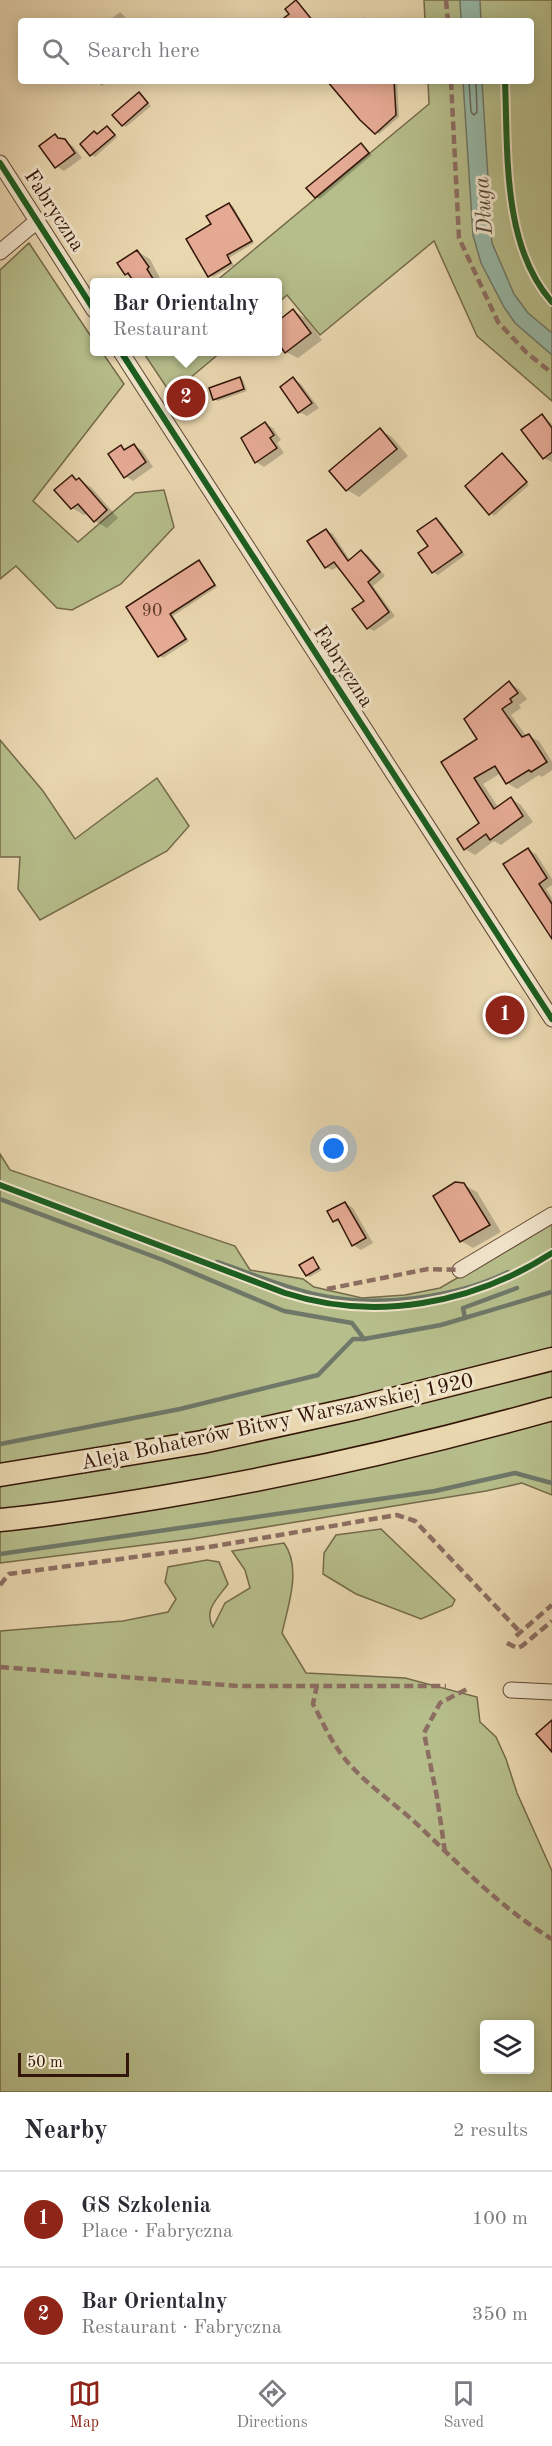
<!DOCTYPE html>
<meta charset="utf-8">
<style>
body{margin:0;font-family:"Old Standard TT",serif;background:#f7f7f7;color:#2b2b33}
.controls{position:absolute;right:18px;bottom:18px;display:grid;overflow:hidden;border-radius:6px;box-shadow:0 3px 15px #0003}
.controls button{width:54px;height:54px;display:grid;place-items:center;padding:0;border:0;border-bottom:2px solid #e1e1e2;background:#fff;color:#2b2b33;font:30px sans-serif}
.scale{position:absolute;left:18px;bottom:15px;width:111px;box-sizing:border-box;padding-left:6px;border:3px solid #341608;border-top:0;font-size:16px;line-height:21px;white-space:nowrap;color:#341608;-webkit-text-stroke:4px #f1e5cc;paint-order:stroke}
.you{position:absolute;left:334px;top:1149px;width:21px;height:21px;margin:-15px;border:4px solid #fff;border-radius:50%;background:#1a73e8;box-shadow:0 0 0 9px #1a73e833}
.badge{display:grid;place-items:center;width:39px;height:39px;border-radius:50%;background:#8f2418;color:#fff;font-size:20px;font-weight:700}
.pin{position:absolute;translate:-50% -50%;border:3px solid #fff;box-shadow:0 2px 6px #0006}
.popup{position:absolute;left:90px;top:278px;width:192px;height:78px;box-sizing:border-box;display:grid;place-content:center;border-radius:6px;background:#fff;filter:drop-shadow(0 2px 4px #0005);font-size:20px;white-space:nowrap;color:#7c7c81}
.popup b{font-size:22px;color:#2b2b33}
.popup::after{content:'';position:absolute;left:50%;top:100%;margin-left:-12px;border:12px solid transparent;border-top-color:#fff}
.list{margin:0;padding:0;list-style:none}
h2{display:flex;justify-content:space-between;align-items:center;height:78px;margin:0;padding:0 24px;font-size:26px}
h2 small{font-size:20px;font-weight:400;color:#7c7c81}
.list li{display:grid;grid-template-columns:39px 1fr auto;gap:18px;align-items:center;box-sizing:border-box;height:96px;padding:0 24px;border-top:2px solid #e1e1e2}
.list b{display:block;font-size:22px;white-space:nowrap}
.list p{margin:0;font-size:20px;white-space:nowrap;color:#7c7c81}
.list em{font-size:20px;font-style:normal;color:#7c7c81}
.icon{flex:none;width:33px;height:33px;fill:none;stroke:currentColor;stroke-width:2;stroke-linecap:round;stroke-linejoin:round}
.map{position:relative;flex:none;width:552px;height:2092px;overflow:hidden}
.search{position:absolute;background:#fff;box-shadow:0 3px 15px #0003;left:18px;right:18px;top:18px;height:66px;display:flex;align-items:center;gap:15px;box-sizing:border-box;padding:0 21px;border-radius:6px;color:#7c7c81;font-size:22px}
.sheet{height:270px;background:#fff}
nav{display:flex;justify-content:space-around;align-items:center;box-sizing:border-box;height:84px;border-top:2px solid #e1e1e2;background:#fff;font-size:16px;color:#7c7c81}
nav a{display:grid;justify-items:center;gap:3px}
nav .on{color:#8f2418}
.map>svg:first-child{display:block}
</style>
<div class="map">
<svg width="552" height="2092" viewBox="0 0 552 2092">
<rect width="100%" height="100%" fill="#e9d7b0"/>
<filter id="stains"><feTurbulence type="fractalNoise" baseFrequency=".00333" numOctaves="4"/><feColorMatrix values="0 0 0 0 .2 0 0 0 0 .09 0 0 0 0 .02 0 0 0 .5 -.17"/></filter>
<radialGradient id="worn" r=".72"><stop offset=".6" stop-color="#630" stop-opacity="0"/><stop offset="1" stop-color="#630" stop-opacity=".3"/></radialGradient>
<g fill="#b6be8b" stroke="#756a4a" stroke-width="1.5" fill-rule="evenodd">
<path d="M424,0H552V401L477,336L434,241L320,335L287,295L278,303V282H215L429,104L428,81H531V21H425Z"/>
<path d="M29,243L94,341V352H102L124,384L33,501L78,542L135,493L164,490L174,527L121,584L72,610L57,608L16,566L0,579V270Z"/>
<path d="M143,352H221L171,394Z"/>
<path d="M0,740L43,791L75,839L157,778L189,826L167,851L40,920L18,889L20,857H0Z"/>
<path d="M0,1154L10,1170L235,1246L250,1270L303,1279L314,1287L362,1298L405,1295L440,1288L552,1223V1495L522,1483L486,1491L192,1539L0,1563Z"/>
<path d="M381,1529L455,1600L452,1606L421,1619L356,1594L323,1574L324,1553L336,1535Z"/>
<path d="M284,1543C302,1568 288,1606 282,1633L306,1673L405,1678L477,1697L480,1722L496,1737L506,1759L517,1793L552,1871V2092H0V1631L123,1621L168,1612L176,1599L165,1582L168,1567L207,1560L219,1562L228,1584C218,1598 203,1610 213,1627L225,1603L250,1588L245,1570L232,1551ZM484,2024H530V2070H484Z"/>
</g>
<g fill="#97baa9" stroke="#6f7869" stroke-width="1.5">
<path d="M460,0H480L481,21H461Z"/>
<path d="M463,81H482L492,243L514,294L528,313L552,333V355L515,323L504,307L481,263L473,235Z"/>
</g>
<g fill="#0003">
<path d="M120,12L129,21H108Z"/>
<path d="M363,17L367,19L369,21H359Z"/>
<path d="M96,81H107L102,86Z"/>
<path d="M329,81H397L399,117L379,134Z"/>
<path d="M139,94L151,106L126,127L123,125Z"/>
<path d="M107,128L117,137L95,157L91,155L98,135Z"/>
<path d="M55,136L73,146L82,158L64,171L56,166Z"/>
<path d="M362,145L372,155L320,199L316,197L309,188Z"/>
<path d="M229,204L233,206L254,243L229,258L234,265L213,277L209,275L213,224Z"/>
<path d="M138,252L150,259L162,282H136L126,274Z"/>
<path d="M293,311L305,318L322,340L298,358L286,352L278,340V323Z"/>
<path d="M240,378L243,380L247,391L218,401L214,399Z"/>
<path d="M293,379L301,384L319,408L307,416L299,412Z"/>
<path d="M189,387L197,392L206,405L193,415L185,410Z"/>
<path d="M542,416L552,424V462L544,458Z"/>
<path d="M265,424L273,428L281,440L277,443L284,453L264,467L256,462Z"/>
<path d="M380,430L392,437L408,456L359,497L347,490Z"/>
<path d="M134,446L142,450L153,467L133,481L125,476L121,447L127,451Z"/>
<path d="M502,455L529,485L494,516L467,486Z"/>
<path d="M72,477L91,487L118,518L107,528L95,521L88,513L84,515L72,508L56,490Z"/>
<path d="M436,519L441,522L465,555L438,575L433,572L430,546Z"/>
<path d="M326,530L333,534L350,560L361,552L368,555L385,576L373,586L395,616L374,631L368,628L366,601L339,566L332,570L326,567Z"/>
<path d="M199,561L217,587L173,616L189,641L163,658L160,656L128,607Z"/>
<path d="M509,683L519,689L527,699L519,705L521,708L511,715L527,737L529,736L539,741L552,762V770L542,777L539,775L517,789L507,783L501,773L483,784L498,807L511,799L521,805L533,822L501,845L494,841L475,855L465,849L481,824L443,763L479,740Z"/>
<path d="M528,850L536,854L552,879V885L546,889L552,898V936Z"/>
<path d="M504,1003L512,1007L523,1026L515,1031L507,1026Z"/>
<path d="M464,1185L477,1192L501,1232L473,1248L461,1241Z"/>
<path d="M345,1203L353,1208L373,1243L361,1250L353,1245L342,1225L334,1220Z"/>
<path d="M313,1259L322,1270L310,1277L307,1275Z"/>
</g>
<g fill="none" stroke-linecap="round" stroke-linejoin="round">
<path stroke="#666858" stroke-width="1.5" d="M469,81L471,112L474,115L477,112L476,81"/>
<g stroke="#6f7869" stroke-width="4.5">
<path d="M0,1199L163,1260L284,1311L352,1323L364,1339L441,1325L552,1292"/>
<path d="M217,1262C250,1273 284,1288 318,1295C375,1308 456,1298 508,1272"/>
<path d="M465,1318L463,1308L517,1288"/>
<path d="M0,1444L180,1409L318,1375L353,1339H364"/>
<path d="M0,1554L435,1491L515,1473L552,1483"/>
</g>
</g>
<g fill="#e5aa94" stroke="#341608" stroke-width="1.5">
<path d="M296,0L313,21H280L289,14L285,9Z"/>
<path d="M327,81H394L396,115L375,134L360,120Z"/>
<path d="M139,92L148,103L122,126L112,115Z"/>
<path d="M107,126L115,135L90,156L80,144L94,131L97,134Z"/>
<path d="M55,134L58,138L65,139L75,153L55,168L39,146Z"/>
<path d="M361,143L369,153L315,198L306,188Z"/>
<path d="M229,203L252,241L227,255L231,263L208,277L186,239L211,224L206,216Z"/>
<path d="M137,250L149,267L147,269L155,282H134L128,273L125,275L117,263Z"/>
<path d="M293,309L311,333L285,353L278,343V321Z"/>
<path d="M240,377L244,389L213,400L209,388Z"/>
<path d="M293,377L312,403L298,413L280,387Z"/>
<path d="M189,386L199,401L184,411L174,396Z"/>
<path d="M542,414L552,428V452L543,459L521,430Z"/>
<path d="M265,422L274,435L270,438L277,448L255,463L241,438Z"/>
<path d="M380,428L397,449L346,491L329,471Z"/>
<path d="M134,444L146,462L124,478L108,454L121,445L124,450Z"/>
<path d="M502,453L527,482L489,515L465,486Z"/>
<path d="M72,475L76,480L79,478L107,510L94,522L78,504L71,509L54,490Z"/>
<path d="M436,518L462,552L432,573L418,553L428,546L417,531Z"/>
<path d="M326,529L348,561L361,550L380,572L368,582L389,612L367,629L352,609L364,601L334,562L325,568L307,541Z"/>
<path d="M199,560L215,585L170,614L186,639L158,657L126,607Z"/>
<path d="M509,681L518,693L510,699L512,702L502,709L522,737L529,734L547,762L531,772L529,770L506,784L495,766L474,778L494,809L511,797L523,816L490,840L486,834L464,850L457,839L479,823L441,762L477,739L464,719Z"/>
<path d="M528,848L547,878L539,884L552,904V939L503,864Z"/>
<path d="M504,1001L516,1021L506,1027L494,1008Z"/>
<path d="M455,1182L464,1183L490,1225L460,1242L433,1196Z"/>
<path d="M345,1202L366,1238L352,1246L338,1219L333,1222L327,1211Z"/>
<path d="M313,1257L319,1268L306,1276L299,1265Z"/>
<path d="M552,1720V1752L536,1734Z"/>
</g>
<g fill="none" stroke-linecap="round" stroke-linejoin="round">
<g stroke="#614632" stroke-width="17">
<g id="minor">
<path d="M0,163L94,310"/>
<path d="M0,252L37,221"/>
<path d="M121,352L552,1019"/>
<path d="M460,1270L552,1215"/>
<path d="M511,1690L552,1692"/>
</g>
</g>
<g stroke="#341608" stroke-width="25">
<g id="highway">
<path d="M0,1475L202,1442L357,1408L552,1359"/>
<path d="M0,1520C54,1515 108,1506 162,1497C293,1475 424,1445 552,1409"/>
</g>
</g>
<use href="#minor" stroke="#f1e5cc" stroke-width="15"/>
<use href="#highway" stroke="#e9d7b0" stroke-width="22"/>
<g stroke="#8d6e63" stroke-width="4.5" stroke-dasharray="9 4.5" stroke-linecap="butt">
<path d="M446,0L448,21"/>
<path d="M451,81L459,238L498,322L527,353L552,373"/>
<path d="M327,1289L428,1269L460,1270"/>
<path d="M0,1585L9,1574L209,1547L397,1515L415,1521L521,1633"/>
<path d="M516,1636L552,1605"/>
<path d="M507,1643L517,1648L522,1646L552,1621"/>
<path d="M0,1667L238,1686H446"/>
<path d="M317,1685L313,1704C321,1719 328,1735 337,1748C358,1780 393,1801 420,1827C462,1867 502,1909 552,1939"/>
<path d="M445,1852L437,1797L424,1733L440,1703L469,1688"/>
</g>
<g stroke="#f1e5cc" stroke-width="10">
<g id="cycleway">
<path d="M505,81C508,152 502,246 552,302"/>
<path d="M0,163L94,310"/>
<path d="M121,352L552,1019"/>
<path d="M0,1185L285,1293C375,1322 473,1304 552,1253"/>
</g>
</g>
<use href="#cycleway" stroke="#1b5e20" stroke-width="6"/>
</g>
<g text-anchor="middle" stroke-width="6" stroke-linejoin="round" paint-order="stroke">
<g font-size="18" fill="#603b2b">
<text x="152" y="616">90</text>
</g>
<g font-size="21" fill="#341608" stroke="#f1e5cc">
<text transform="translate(55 210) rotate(57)" y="7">Fabryczna</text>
<text transform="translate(344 666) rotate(57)" y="7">Fabryczna</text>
<text transform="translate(277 1421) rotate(-12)" y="7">Aleja Bohaterów Bitwy Warszawskiej 1920</text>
</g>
<g font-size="22" font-style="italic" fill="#524738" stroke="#f1e5cc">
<text transform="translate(482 206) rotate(-94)" y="8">Długa</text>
</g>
</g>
<rect width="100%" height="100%" filter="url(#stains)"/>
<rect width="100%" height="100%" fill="url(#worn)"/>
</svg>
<div class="controls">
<button><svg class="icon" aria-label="layers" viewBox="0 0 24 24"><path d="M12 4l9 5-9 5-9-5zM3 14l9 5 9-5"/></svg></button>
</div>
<div class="scale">50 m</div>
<div class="you"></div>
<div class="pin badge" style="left:505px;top:1015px">1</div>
<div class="pin badge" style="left:186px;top:398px">2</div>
<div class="popup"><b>Bar Orientalny</b>Restaurant</div>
<div class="search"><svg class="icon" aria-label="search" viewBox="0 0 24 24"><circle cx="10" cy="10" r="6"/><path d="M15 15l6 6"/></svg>Search here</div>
</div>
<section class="sheet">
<h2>Nearby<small>2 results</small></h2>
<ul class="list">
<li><span class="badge">1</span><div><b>GS Szkolenia</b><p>Place · Fabryczna</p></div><em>100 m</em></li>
<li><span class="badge">2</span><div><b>Bar Orientalny</b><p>Restaurant · Fabryczna</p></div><em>350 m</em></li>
</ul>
</section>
<nav>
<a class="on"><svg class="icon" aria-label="map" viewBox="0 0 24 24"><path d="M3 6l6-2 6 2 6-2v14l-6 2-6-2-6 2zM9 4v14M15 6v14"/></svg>Map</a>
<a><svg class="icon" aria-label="directions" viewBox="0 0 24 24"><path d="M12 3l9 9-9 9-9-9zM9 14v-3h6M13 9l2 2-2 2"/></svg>Directions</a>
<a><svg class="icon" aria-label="saved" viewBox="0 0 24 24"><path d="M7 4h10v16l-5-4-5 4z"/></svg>Saved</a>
</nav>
